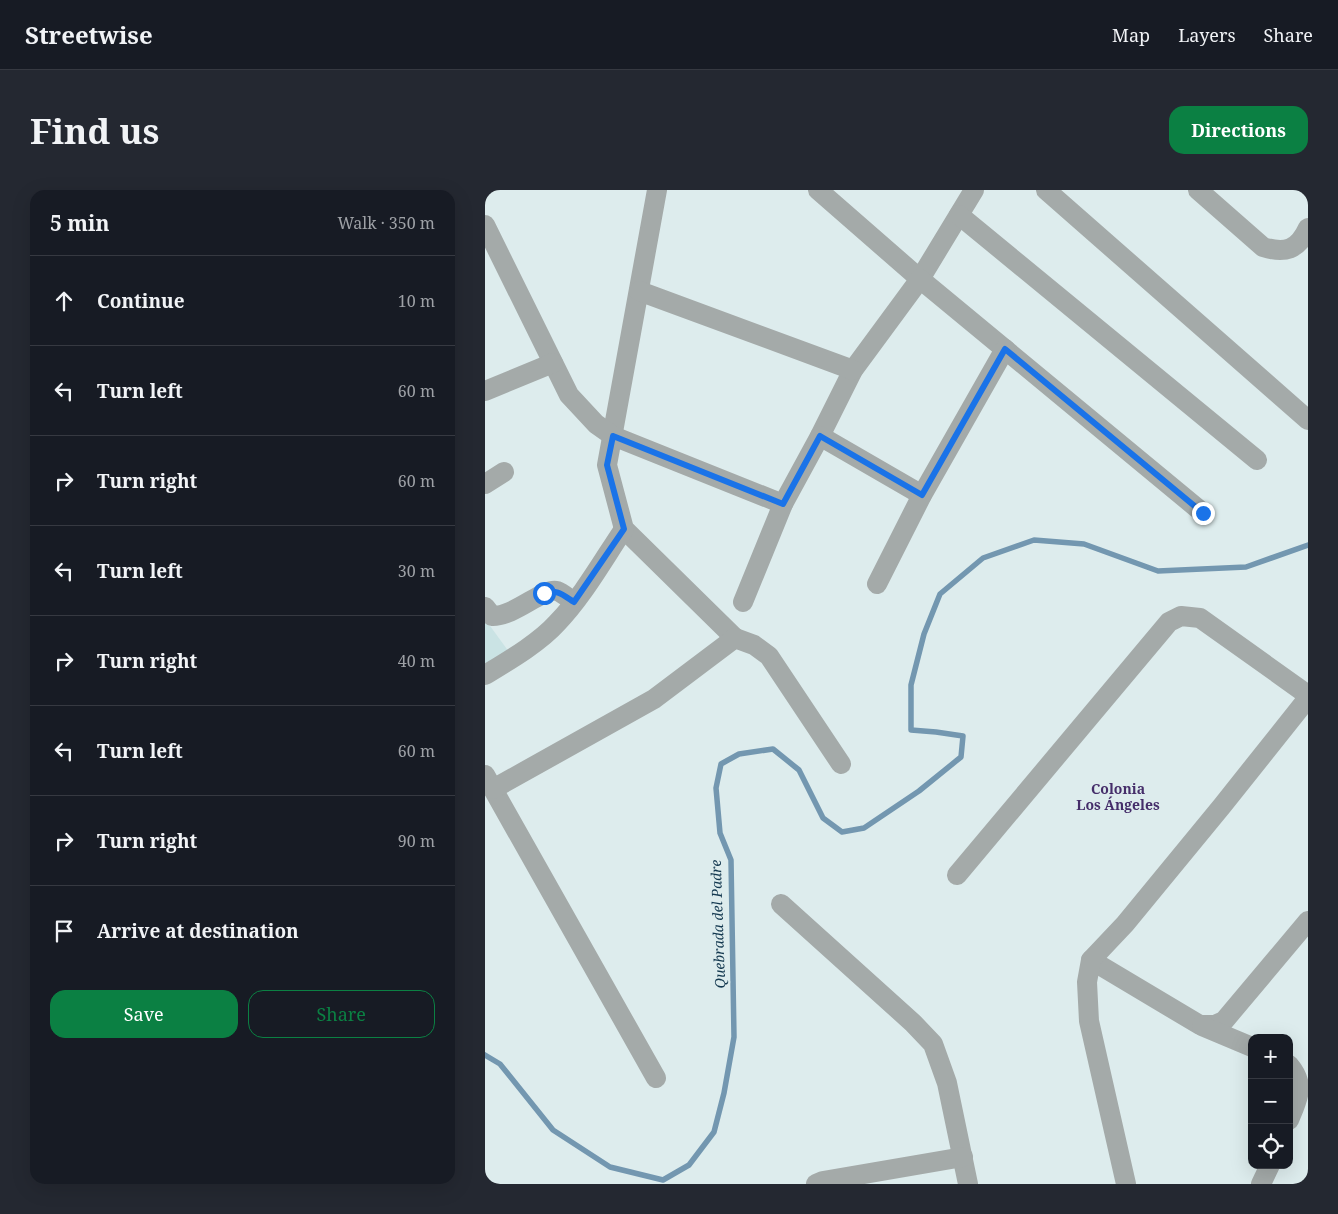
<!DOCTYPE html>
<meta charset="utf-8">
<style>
body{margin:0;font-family:"Noto Serif",serif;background:#242831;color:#f1f3f6}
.controls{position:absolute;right:15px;bottom:15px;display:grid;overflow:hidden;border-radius:10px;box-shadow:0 5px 20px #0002}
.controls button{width:45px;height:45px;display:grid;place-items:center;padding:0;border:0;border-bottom:1px solid #363941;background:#171b24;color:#f1f3f6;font:25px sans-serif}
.stop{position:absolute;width:15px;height:15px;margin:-11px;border:4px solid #1a73e8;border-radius:50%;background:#fff}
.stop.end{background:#1a73e8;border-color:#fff;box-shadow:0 1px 5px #0008}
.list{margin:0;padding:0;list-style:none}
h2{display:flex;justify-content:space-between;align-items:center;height:65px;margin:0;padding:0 20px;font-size:21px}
h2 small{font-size:16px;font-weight:400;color:#9ea1a6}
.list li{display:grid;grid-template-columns:32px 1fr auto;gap:15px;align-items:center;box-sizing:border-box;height:90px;padding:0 20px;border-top:1px solid #363941}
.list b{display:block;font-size:19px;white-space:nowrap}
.list em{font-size:16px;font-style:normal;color:#9ea1a6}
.actions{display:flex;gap:10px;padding:15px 20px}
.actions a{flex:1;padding:11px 0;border:1px solid #0b8043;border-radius:15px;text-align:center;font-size:18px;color:#0b8043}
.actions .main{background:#0b8043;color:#fff}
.icon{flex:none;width:28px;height:28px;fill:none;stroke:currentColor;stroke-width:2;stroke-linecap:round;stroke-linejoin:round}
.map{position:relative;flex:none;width:823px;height:994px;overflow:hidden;border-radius:15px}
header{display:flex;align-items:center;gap:30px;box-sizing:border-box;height:70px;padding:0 25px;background:#171b24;border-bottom:1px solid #363941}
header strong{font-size:24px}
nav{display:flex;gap:28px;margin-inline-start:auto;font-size:18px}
.intro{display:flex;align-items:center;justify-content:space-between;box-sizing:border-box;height:120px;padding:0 30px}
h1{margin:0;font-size:35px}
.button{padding:12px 22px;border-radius:15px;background:#0b8043;color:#fff;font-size:18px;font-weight:700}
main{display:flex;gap:30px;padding:0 30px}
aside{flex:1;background:#171b24;border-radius:15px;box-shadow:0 5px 20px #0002}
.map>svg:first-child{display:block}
</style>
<header>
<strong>Streetwise</strong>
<nav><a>Map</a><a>Layers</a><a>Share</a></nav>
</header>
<div class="intro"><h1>Find us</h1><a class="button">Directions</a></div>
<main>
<aside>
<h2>5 min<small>Walk · 350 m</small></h2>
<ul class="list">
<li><svg class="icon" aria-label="ahead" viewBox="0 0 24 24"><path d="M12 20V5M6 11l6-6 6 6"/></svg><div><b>Continue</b></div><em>10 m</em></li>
<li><svg class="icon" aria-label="left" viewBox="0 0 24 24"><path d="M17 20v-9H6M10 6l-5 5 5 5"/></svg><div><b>Turn left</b></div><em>60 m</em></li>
<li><svg class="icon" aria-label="right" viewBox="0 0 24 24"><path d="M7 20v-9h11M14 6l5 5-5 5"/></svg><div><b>Turn right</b></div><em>60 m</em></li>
<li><svg class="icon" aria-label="left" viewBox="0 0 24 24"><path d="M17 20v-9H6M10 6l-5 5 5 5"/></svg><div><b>Turn left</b></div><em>30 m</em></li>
<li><svg class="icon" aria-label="right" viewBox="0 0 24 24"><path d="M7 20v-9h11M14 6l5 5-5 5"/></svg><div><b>Turn right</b></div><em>40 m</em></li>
<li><svg class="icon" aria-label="left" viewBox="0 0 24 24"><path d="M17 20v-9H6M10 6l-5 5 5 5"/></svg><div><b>Turn left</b></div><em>60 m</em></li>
<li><svg class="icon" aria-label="right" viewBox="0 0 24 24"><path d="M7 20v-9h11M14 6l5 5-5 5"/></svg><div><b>Turn right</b></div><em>90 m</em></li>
<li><svg class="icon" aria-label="arrive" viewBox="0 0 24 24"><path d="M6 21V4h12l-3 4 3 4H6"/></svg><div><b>Arrive at destination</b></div></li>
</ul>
<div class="actions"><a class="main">Save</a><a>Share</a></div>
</aside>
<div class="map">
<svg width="823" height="994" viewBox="0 0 823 994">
<rect width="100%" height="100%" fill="#ddeced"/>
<path fill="#cae3e4" d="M0,429L24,462L0,476Z"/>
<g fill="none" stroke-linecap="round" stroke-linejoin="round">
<path stroke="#7397b0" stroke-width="5.5" d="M0,865L15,874L68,940L125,977L178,990L204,975L229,942L239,903L249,847L246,670L235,643L231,598L236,574L254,564L288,559L314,580L338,628L357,642L379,638L434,601L476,567L478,546L451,542L426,540V495L439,444L455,404L498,368L549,350L599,354L673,381L761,377L823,355"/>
<g stroke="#a4aaa9" stroke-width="20">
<path d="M172,0L122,275L139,339L250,448"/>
<path d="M333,0L435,89L489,0"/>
<path d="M561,0L823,230"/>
<path d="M713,0L778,57C800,64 813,60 823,38"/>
<path d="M474,25L772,270"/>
<path d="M0,35L84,205L111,234L128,246L298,314L335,246L368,180L435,89L718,323"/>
<path d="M154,101L368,180"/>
<path d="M0,201L68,173"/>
<path d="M335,246L437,305"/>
<path d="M0,294L19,282"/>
<path d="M392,394L437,305L520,159"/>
<path d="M258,412L298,314"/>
<path d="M0,417L7,426C29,427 59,397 72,401C78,403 84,409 89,412"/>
<path d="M0,485C23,471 54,453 72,433C98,406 118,370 139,339"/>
<path d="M0,585L171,888"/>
<path d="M8,599L169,509L250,448L269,455L284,466L356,574"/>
<path d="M472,685L684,432L696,426L715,428L823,505"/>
<path d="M296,714L428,833L448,854L462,893L483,994"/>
<path d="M606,770L715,835H730L739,831L823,731"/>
<path d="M717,836L767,857"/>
<path d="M804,875C821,895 813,908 804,930"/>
<path d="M331,994L338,991L478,967"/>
<path d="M641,994L604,831L602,792L606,770L640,734L737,616L823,508"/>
<path d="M776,994L785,975"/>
</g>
</g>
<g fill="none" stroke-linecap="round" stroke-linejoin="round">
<path stroke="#1a73e8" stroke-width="6" d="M59,403C72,399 78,405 89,412L139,339L122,275L128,246L298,314L335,246L437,305L520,159L718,323"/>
</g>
<g text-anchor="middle" stroke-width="4" stroke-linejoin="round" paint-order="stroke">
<g font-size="14" font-weight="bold" fill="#452e6a" stroke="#ddeced">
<text x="633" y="604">Colonia<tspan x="633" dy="16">Los Ángeles</tspan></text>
</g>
<g font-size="14" font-style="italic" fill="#143950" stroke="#ddeced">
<text transform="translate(233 734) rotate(-92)" y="5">Quebrada del Padre</text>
</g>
</g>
</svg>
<div class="controls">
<button>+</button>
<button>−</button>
<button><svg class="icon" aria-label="locate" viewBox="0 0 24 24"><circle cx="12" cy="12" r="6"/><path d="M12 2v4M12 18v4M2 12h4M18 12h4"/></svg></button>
</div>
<div class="stop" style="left:59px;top:403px"></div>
<div class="stop end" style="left:718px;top:323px"></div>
</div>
</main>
